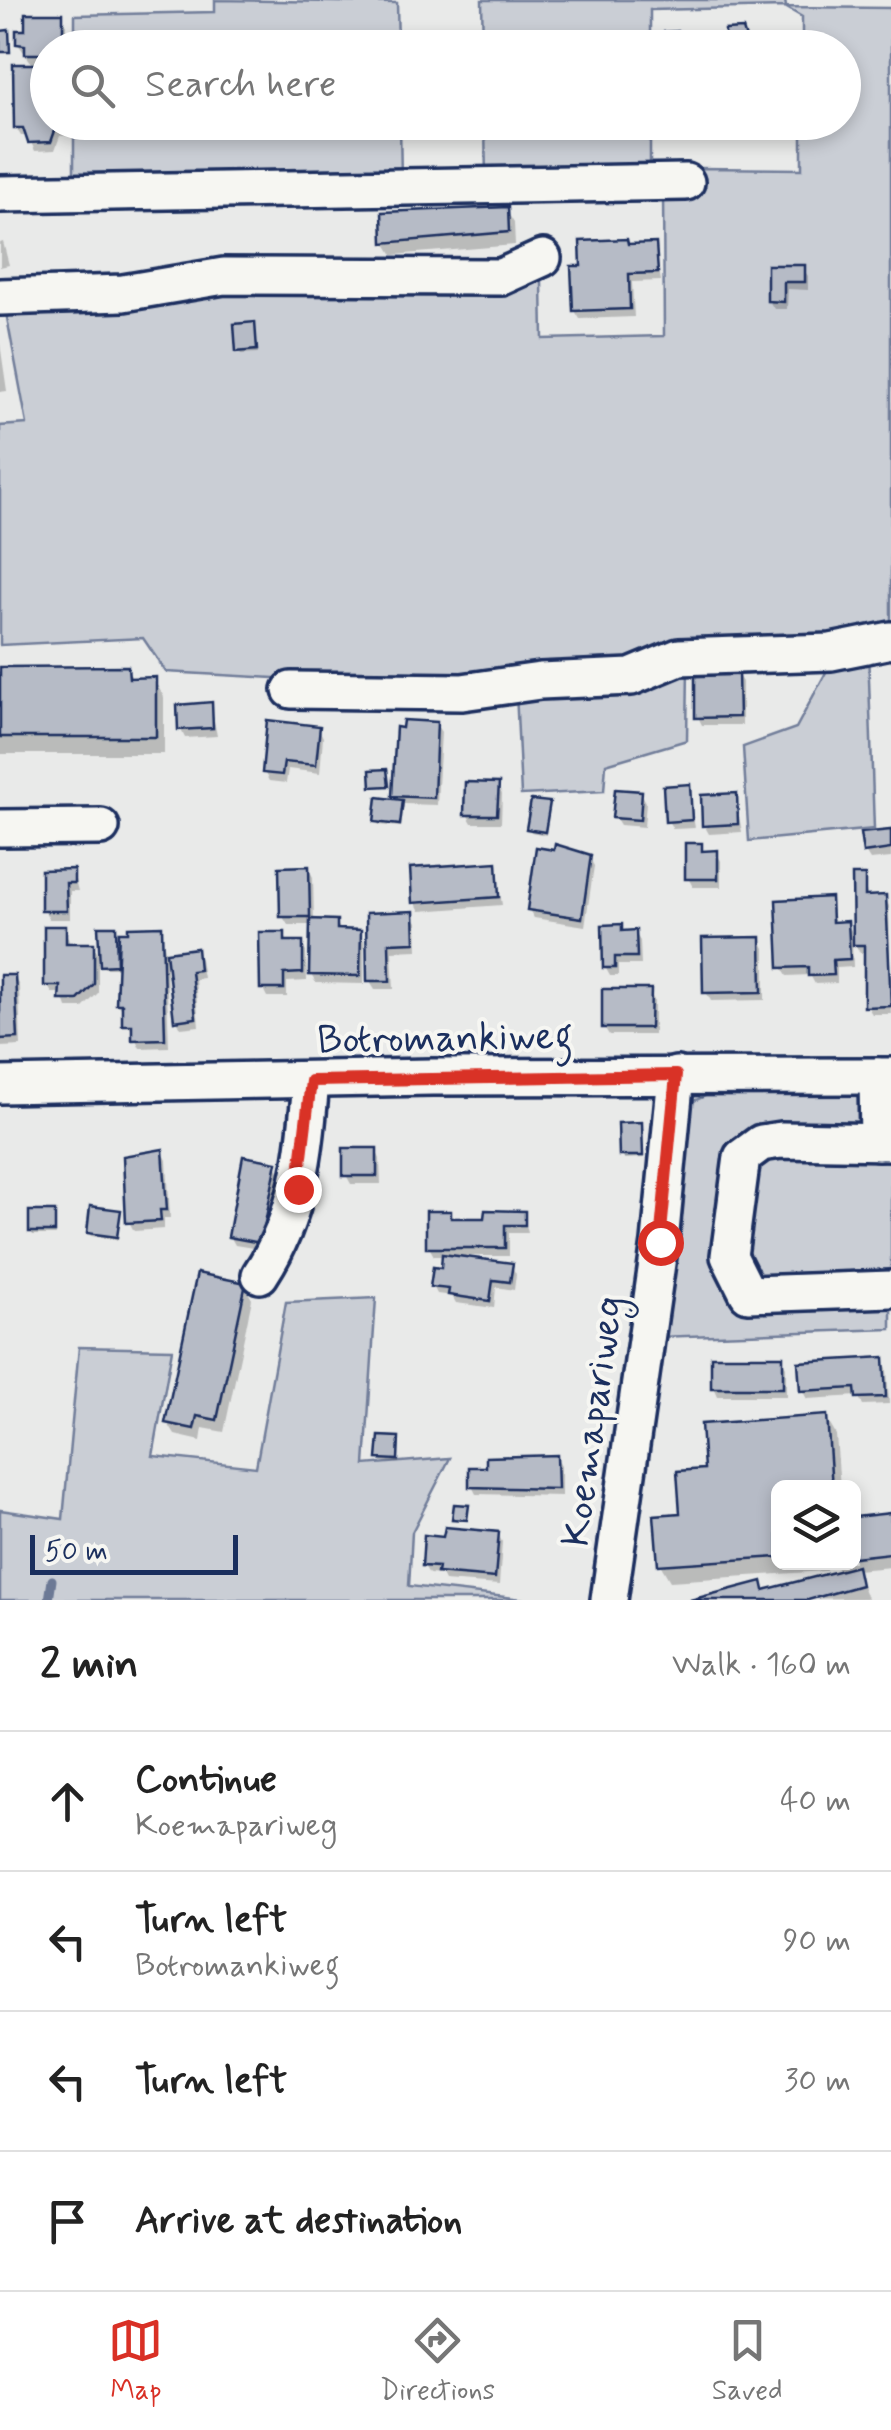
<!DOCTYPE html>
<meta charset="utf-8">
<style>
body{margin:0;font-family:Mynerve,sans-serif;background:#f2f2f2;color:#222}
.controls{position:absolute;right:30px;bottom:30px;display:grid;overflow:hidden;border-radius:15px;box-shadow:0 5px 15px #0003}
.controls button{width:90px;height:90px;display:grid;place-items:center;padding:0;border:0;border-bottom:2px solid #e0e0e0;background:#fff;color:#222;font:50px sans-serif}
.scale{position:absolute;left:30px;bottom:25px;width:208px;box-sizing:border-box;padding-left:10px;border:5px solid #1b2f5e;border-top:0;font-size:28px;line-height:35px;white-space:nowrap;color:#1b2f5e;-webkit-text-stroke:8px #f6f6f2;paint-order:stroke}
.stop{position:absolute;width:30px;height:30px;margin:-22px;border:8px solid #d93025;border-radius:50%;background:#fff}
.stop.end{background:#d93025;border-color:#fff;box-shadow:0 2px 10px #0008}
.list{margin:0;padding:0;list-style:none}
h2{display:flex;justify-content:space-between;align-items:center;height:130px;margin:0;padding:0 40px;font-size:42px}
h2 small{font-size:32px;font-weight:400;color:#767676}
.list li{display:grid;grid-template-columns:65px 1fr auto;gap:30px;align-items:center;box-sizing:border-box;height:140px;padding:0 40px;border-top:2px solid #e0e0e0}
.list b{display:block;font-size:38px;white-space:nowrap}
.list p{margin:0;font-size:32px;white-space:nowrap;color:#767676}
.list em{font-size:32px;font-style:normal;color:#767676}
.icon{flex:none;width:55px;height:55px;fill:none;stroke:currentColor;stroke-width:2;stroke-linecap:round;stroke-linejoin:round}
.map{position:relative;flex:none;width:891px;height:1600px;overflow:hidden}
.search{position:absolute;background:#fff;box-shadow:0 5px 15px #0003;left:30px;right:30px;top:30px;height:110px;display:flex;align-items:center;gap:25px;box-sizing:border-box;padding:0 35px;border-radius:55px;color:#767676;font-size:38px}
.sheet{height:690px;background:#fff}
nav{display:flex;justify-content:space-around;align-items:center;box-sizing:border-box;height:140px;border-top:2px solid #e0e0e0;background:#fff;font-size:28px;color:#767676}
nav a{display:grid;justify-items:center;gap:5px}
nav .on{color:#d93025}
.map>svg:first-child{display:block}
</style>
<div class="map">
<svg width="891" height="1600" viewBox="0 0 891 1600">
<rect width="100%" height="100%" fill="#e9eae9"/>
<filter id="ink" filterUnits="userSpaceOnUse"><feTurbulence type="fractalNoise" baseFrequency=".01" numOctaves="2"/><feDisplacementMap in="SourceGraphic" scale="20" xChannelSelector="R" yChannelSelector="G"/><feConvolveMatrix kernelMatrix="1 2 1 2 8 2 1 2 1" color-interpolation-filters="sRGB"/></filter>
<g filter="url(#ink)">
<g fill="#caced5" stroke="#727e9a" stroke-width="2.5">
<path d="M215,0L397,3L398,47H75V15L215,12Z"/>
<path d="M482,0H785L786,7L891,8V632L629,670L292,679L166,672L143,638L0,645V426L27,424L4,302L419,282H542L543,339L664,336L663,190L700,188L699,168L802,169V123L844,122V48L802,47V17L785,7L650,10V47H483Z"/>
<path d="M74,123H400L401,180L74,188Z"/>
<path d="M485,123H650V176L486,179Z"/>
<path d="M868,649L874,829L749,841L743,747L796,728L831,663Z"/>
<path d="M688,664L687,740L606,764L604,791L521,795L516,692Z"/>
<path d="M714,1092L891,1094V1329L657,1337L689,1103Z"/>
<path d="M376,1298L365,1465L450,1458L412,1532L409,1586L531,1600H0V1510L63,1519L79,1347L172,1349L153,1456L256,1467L286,1302Z"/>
</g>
<g fill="#0003">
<path d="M61,15L66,24V48H48V122H71V135L60,136L55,150L35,151L28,136H21L16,128L34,66L18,44L27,32Z"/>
<path d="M506,210L514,223L515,245L393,255L385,242Z"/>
<path d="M3,242L9,265L0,267V243Z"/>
<path d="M655,246L661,281L632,282L634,317L580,319L575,311L584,268L629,247Z"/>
<path d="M770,267L803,268L808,276V290L788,289L787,309H774L769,301Z"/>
<path d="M254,325L258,353L241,354L239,351Z"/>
<path d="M0,343L7,391L0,392Z"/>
<path d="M0,669H127L133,680H154L164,697V754H0Z"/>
<path d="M737,674L742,682V725H702L698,717Z"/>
<path d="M211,705L217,736L185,738L181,730Z"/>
<path d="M436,724L441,732L437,805L404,804L401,827L379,825L377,821L399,802L395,795Z"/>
<path d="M318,728L323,737L320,773L288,769L286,783L269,781L264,772Z"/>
<path d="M497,785L502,794L501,823H472L467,814Z"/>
<path d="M688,787L695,828L673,829L668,821Z"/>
<path d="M641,793L646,802L644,827L620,825L615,817Z"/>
<path d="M735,796L742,832L709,834L704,825Z"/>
<path d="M548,805L546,835L531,832L529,829Z"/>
<path d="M891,832V858L870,860L865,852Z"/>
<path d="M700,846L705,853H717L721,861V887H693L688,878Z"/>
<path d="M589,857L594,866L585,926L534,918L529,910Z"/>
<path d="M496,865L502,905L420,911L415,902Z"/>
<path d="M308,868L313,877L314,922H336L342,932H359L364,941V984L316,983L311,975L312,925H288L283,917Z"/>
<path d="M73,872L78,891H70V919H49L44,910Z"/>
<path d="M863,878L868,898H885L889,906L891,1014H872L867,1006L866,953H860L852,939L853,967L837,968V983L815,984L810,975L787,976L782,968L829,899L835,924L847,923L855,938Z"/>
<path d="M412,914L417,922L418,950L392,951L394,989H375L370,981L368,915Z"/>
<path d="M621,926L625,933H635L640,941L641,965H618V976H610L605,967Z"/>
<path d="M65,928L70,945H93L102,961L114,928L116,932L118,968H104L98,957V993L83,1008H67L62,993H52L47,985Z"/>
<path d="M160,928L166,954L195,951L200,959L203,978L195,979L199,1026L181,1028L177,1020L170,962L166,963L169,1047L140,1048L119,1004Z"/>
<path d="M284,934L289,944H301L306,952L307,981L287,982V997H267L263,989Z"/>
<path d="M760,939L765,948V1000L711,1001L706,992Z"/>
<path d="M14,977L19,986L21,1046L0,1047V978Z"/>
<path d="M649,992L654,1000V1035H609L604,1027Z"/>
<path d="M641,1125L644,1158L624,1159L622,1156Z"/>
<path d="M376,1150L380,1159L381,1184H351L346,1175Z"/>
<path d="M162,1151L167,1160L170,1218H164V1229L134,1231L129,1222Z"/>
<path d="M275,1164L280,1173L265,1250L235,1245L230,1236Z"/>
<path d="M54,1213L56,1235H33L31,1231Z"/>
<path d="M119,1213L118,1240L91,1236L89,1233Z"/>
<path d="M523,1213L528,1233H509V1256H465V1259L511,1265L516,1274L514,1290L496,1287L494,1308L456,1303L452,1296L437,1294L433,1286L443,1271L444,1256H434L429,1247L450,1214L454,1221H487Z"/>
<path d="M244,1285L252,1299L224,1432L203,1428L201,1441L175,1435L167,1422Z"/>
<path d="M781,1359L786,1367V1396H718L714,1387Z"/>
<path d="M882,1360L887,1368L889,1404L863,1405L858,1396L807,1399L802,1390Z"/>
<path d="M826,1418L836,1435L840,1488H778V1562H826V1571L670,1581L660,1564L707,1472Z"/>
<path d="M398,1439L399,1463L382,1462L380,1458Z"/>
<path d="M556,1458L561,1466V1496L476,1494L472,1486Z"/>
<path d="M891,1516V1567L856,1570L867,1598L699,1600L765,1592L841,1573L831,1562H854V1520Z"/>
<path d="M498,1534L502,1542L499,1585L444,1581L441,1575L429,1574L424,1566Z"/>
</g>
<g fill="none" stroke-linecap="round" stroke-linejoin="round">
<path stroke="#6c7995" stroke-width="9" d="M49,1600L52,1580"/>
</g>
<g fill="#b6bbc6" stroke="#1b2f5e" stroke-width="2.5">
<path d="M25,13H63V48H48V54H25V45L16,44V30H25Z"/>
<path d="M743,29L749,48H653L663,32L678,31V40L725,39V30Z"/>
<path d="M9,30L10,52H0V31Z"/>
<path d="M13,64H48V122H67V127L56,128L51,142L28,143L23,128H14Z"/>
<path d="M508,207L509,232L383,243L382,212Z"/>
<path d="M627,239L628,244L656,243L658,273L629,274L630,309L573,311L571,266H581L580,241Z"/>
<path d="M767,265H805V282H784V302L767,301Z"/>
<path d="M255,322L257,350L236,352L234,324Z"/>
<path d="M128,666L129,678L156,677V737H0V667Z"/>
<path d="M695,672H738L739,717L695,718Z"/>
<path d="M212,702L213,728L178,730L177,705Z"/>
<path d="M267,720L320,726L316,765L284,762L282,775L262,773Z"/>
<path d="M403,720L437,722L434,798L392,796L396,727L402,728Z"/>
<path d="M387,769L389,786L371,787L370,770Z"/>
<path d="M465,782L499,783L497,815H464Z"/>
<path d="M690,784L692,820L665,822L663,786Z"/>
<path d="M615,789L642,791L640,820L612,818Z"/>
<path d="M737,793L738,824L702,826L701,795Z"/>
<path d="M377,797L403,800L400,825L374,822Z"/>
<path d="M531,800L550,802L545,832L526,829Z"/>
<path d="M891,830V849L863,853L860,833Z"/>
<path d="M685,843H702V851L718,850V879H685Z"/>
<path d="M555,844L591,855L582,918L527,910L536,847L554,850Z"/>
<path d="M497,862L499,897L412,903L410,868Z"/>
<path d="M309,866L310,917H280L279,867Z"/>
<path d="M74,869V883H66L67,911H41V870Z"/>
<path d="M852,875H865V896L886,895L891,1006L864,1007V945H853Z"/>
<path d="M831,897L832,922L848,921L850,959L833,960L834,975L808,976V967L779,968L776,900Z"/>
<path d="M414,911L415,942L389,943L390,981H367L366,913Z"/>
<path d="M310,919L337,920V929L361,930L360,976L309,975Z"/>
<path d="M622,924V931L636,930L637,957H615V968H603L602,925Z"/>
<path d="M44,926H66V943H94V984L78,1000H59L60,986H44Z"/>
<path d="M98,926H116L117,965L100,966Z"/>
<path d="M162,926L165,1039L132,1040V1025H122V1004H116L119,932H128V927Z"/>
<path d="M259,932H285V941H303V973L284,974V989H260Z"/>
<path d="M761,937L762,992L703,993L702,938Z"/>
<path d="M197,948L199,970L191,971L196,1018L174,1021L166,952Z"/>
<path d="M0,975H15L18,1038L0,1039Z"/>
<path d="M602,989H651L650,1028H602Z"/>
<path d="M642,1122L643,1156H619L618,1123Z"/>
<rect x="343" y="1148" width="34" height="28"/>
<path d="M163,1149L167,1210H160L161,1221L126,1223L123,1156Z"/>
<path d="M243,1156L277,1162L261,1243L228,1237Z"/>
<path d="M90,1206L121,1210L117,1237L87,1233Z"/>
<path d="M485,1210L525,1211V1225H505V1248H426V1211H451V1218H484Z"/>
<rect x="29" y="1211" width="26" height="21"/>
<path d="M442,1254L513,1263L510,1282L493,1280L490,1301L448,1295L449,1289L430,1287L433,1267L441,1268Z"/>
<path d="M197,1273L246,1283L217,1420L197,1416L194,1429L165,1423Z"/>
<rect x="711" y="1356" width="72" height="32"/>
<path d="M884,1357L886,1397L856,1398L855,1388L800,1391L798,1362Z"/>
<path d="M827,1415L832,1488H778V1557L658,1565L654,1515L680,1513L677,1471L704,1469L701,1424Z"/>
<path d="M379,1436L399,1437L398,1460L377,1459Z"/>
<path d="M557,1455L558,1489L469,1487V1467H486V1457Z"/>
<path d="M454,1504L469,1505L467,1520L452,1519Z"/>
<path d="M891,1513V1553L854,1557V1517Z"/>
<path d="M445,1527L499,1532L495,1578L437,1573L438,1567L422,1566L424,1535L443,1537Z"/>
<path d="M857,1566L861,1585L808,1600H690L762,1581L764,1590Z"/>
</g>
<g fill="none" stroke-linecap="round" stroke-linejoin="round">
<g stroke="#1b2f5e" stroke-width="42">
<g id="minor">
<path d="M0,194L686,182"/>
<path d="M0,297L123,293L224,276L501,277L543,258"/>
<path d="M291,690L462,692L540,681L631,677L679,657L831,652L891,640"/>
<path d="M0,828L101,827"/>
<path d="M877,1076L878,1142"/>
<path d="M0,1085L432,1077L891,1076"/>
<path d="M891,1142L781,1140L761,1143L742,1157L729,1256L748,1294L891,1289"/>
<path d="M260,1275C300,1215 305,1150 311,1081"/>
<path d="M609,1600L660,1242L676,1075"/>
</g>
</g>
<use href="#minor" stroke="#f6f6f2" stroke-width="35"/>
</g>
</g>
<g fill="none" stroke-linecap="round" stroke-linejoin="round" filter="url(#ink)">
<path stroke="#d93025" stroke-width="12" d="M298,1189L311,1081L676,1075L660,1242"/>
</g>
<g text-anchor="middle" stroke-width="8" stroke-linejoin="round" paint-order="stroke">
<g font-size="40" fill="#1b2f5e" stroke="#f6f6f2">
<text transform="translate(445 1036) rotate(-1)" y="14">Botromankiweg</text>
<text transform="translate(591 1421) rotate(-82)" y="14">Koemapariweg</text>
</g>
</g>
</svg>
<div class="controls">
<button><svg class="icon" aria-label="layers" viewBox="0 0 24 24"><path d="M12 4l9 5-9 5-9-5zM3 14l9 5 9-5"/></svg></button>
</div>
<div class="scale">50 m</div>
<div class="stop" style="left:660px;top:1242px"></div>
<div class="stop end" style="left:298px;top:1189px"></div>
<div class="search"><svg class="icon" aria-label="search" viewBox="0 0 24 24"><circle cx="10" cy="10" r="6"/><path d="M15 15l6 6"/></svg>Search here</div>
</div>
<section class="sheet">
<h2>2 min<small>Walk · 160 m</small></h2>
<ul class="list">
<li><svg class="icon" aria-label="ahead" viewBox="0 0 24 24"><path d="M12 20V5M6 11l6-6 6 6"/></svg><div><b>Continue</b><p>Koemapariweg</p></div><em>40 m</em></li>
<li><svg class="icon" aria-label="left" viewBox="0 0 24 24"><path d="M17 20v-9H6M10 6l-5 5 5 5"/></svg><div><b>Turn left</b><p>Botromankiweg</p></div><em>90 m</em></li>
<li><svg class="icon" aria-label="left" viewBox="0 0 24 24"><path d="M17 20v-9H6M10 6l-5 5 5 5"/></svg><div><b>Turn left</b></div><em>30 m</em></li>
<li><svg class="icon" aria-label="arrive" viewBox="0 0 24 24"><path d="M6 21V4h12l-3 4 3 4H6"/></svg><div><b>Arrive at destination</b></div></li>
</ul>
</section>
<nav>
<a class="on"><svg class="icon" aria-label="map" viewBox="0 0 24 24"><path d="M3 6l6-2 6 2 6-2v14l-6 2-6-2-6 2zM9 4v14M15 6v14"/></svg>Map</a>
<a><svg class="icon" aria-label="directions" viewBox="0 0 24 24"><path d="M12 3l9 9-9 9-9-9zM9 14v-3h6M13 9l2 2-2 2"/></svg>Directions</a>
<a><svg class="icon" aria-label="saved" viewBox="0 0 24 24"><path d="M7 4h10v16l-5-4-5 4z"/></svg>Saved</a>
</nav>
